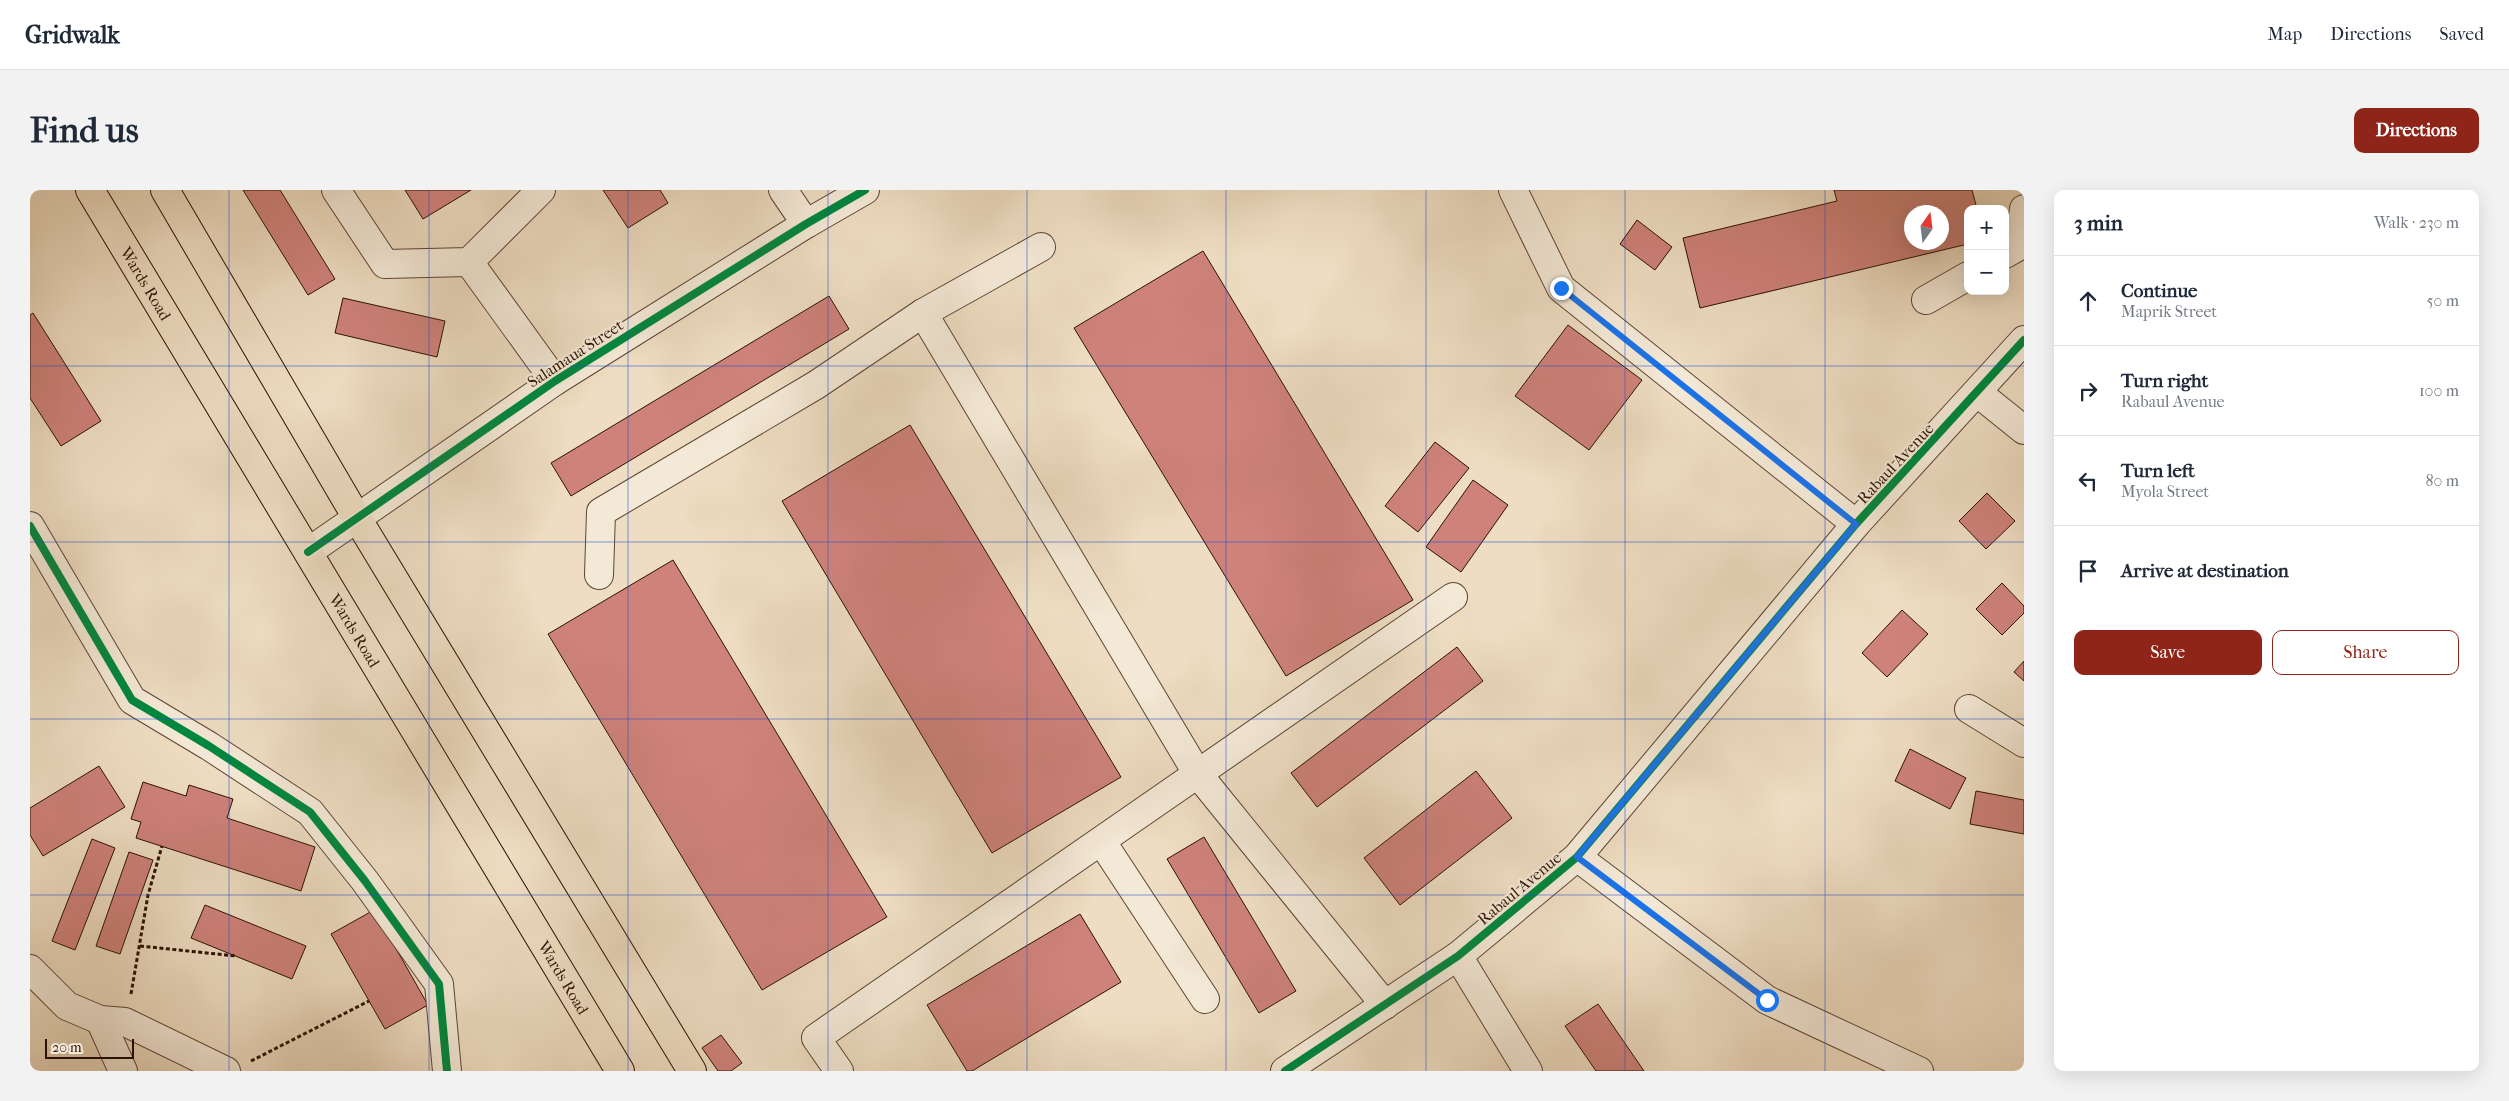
<!DOCTYPE html>
<meta charset="utf-8">
<style>
body{margin:0;font-family:"IM FELL French Canon",serif;background:#f2f2f3;color:#1f2937}
.controls{position:absolute;right:15px;top:15px;display:grid;overflow:hidden;border-radius:10px;box-shadow:0 5px 20px #0002}
.controls button{width:45px;height:45px;display:grid;place-items:center;padding:0;border:0;border-bottom:1px solid #e0e1e3;background:#fff;color:#1f2937;font:25px sans-serif}
.compass{position:absolute;left:1874px;top:15px;width:45px;height:45px;border-radius:50%;background:#fff;box-shadow:0 5px 20px #0002;rotate:14deg}
.scale{position:absolute;left:15px;bottom:12px;width:89px;box-sizing:border-box;padding-left:5px;border:2px solid #2c1204;border-top:0;font-size:14px;line-height:18px;white-space:nowrap;color:#2c1204;-webkit-text-stroke:4px #f4e9d7;paint-order:stroke}
.stop{position:absolute;width:15px;height:15px;margin:-11px;border:4px solid #1a73e8;border-radius:50%;background:#fff}
.stop.end{background:#1a73e8;border-color:#fff;box-shadow:0 1px 5px #0008}
.list{margin:0;padding:0;list-style:none}
h2{display:flex;justify-content:space-between;align-items:center;height:65px;margin:0;padding:0 20px;font-size:21px}
h2 small{font-size:16px;font-weight:400;color:#747a83}
.list li{display:grid;grid-template-columns:32px 1fr auto;gap:15px;align-items:center;box-sizing:border-box;height:90px;padding:0 20px;border-top:1px solid #e0e1e3}
.list b{display:block;font-size:19px;white-space:nowrap}
.list p{margin:0;font-size:16px;white-space:nowrap;color:#747a83}
.list em{font-size:16px;font-style:normal;color:#747a83}
.actions{display:flex;gap:10px;padding:15px 20px}
.actions a{flex:1;padding:11px 0;border:1px solid #8f2418;border-radius:10px;text-align:center;font-size:18px;color:#8f2418}
.actions .main{background:#8f2418;color:#fff}
.icon{flex:none;width:28px;height:28px;fill:none;stroke:currentColor;stroke-width:2;stroke-linecap:round;stroke-linejoin:round}
.map{position:relative;flex:none;width:1994px;height:881px;overflow:hidden;border-radius:10px}
header{display:flex;align-items:center;gap:30px;box-sizing:border-box;height:70px;padding:0 25px;background:#fff;border-bottom:1px solid #e0e1e3}
header strong{font-size:24px}
nav{display:flex;gap:28px;margin-inline-start:auto;font-size:18px}
.intro{display:flex;align-items:center;justify-content:space-between;box-sizing:border-box;height:120px;padding:0 30px}
h1{margin:0;font-size:35px}
.button{padding:12px 22px;border-radius:10px;background:#8f2418;color:#fff;font-size:18px;font-weight:700}
main{display:flex;gap:30px;padding:0 30px}
aside{flex:1;background:#fff;border-radius:10px;box-shadow:0 5px 20px #0002}
.map>svg:first-child{display:block}
</style>
<header>
<strong>Gridwalk</strong>
<nav><a>Map</a><a>Directions</a><a>Saved</a></nav>
</header>
<div class="intro"><h1>Find us</h1><a class="button">Directions</a></div>
<main>
<div class="map">
<svg width="1994" height="881" viewBox="0 0 1994 881">
<rect width="100%" height="100%" fill="#eeddc2"/>
<filter id="stains"><feTurbulence type="fractalNoise" baseFrequency=".004" numOctaves="4"/><feColorMatrix values="0 0 0 0 .2 0 0 0 0 .09 0 0 0 0 .02 0 0 0 .5 -.17"/></filter>
<radialGradient id="worn" r=".72"><stop offset=".6" stop-color="#630" stop-opacity="0"/><stop offset="1" stop-color="#630" stop-opacity=".3"/></radialGradient>
<g fill="#ce827a" stroke="#2c1204" fill-rule="evenodd">
<path d="M213,0H250L305,89L278,105Z"/>
<path d="M375,0H441L393,29Z"/>
<path d="M573,0H630L638,13L598,38Z"/>
<path d="M1804,0H1942L1947,19H1938V54L1670,118L1653,48L1807,11ZM1882,22H1912V52H1882Z"/>
<path d="M1607,30L1642,57L1625,80L1590,54Z"/>
<path d="M1173,61L1383,410L1256,486L1044,138Z"/>
<path d="M799,106L819,139L541,306L521,273Z"/>
<path d="M313,108L415,131L407,167L305,143Z"/>
<path d="M3,123L71,231L31,256L0,208V125Z"/>
<path d="M1538,135L1612,190L1559,260L1485,206Z"/>
<path d="M880,235L1091,587L962,663L752,311Z"/>
<path d="M1405,252L1439,278L1388,342L1355,316Z"/>
<path d="M1443,290L1478,315L1431,382L1396,357Z"/>
<path d="M1957,303L1985,331L1956,359L1929,331Z"/>
<path d="M643,370L857,727L732,800L518,444Z"/>
<path d="M1972,393L1994,416V423L1972,445L1946,419Z"/>
<path d="M1872,420L1898,444L1857,487L1832,463Z"/>
<path d="M1427,457L1453,491L1287,617L1261,583Z"/>
<path d="M1994,471V491L1984,482Z"/>
<path d="M1880,559L1936,588L1920,619L1865,591Z"/>
<path d="M69,576L95,617L13,666L0,645V618Z"/>
<path d="M1446,581L1482,628L1370,715L1334,668Z"/>
<path d="M113,592L156,606L159,595L203,609L197,628L285,657L271,701L106,648L111,632L101,629Z"/>
<path d="M1946,601L1994,610V644L1940,634Z"/>
<path d="M1174,647L1266,801L1229,823L1137,669Z"/>
<path d="M62,649L85,658L45,760L22,751Z"/>
<path d="M99,662L123,670L90,764L66,756Z"/>
<path d="M175,715L276,756L262,789L161,748Z"/>
<path d="M344,720L398,815L355,839L301,744Z"/>
<path d="M1050,724L1091,792L942,881H937L897,815Z"/>
<path d="M1568,814L1614,881H1566L1535,836Z"/>
<path d="M691,845L712,873L701,881H688L672,858Z"/>
</g>
<g fill="none" stroke-linecap="round" stroke-linejoin="round">
<g stroke="#5c4534" stroke-width="30">
<g id="minor">
<path d="M306,0L355,74L439,72L511,0"/>
<path d="M753,0L776,34"/>
<path d="M1483,0L1531,98L1826,334"/>
<path d="M1975,64L1989,56L1994,19"/>
<path d="M439,72L525,191"/>
<path d="M1896,110L1938,86"/>
<path d="M893,123L1167,583L1355,815"/>
<path d="M1948,203L1994,240"/>
<path d="M0,336L102,510L179,556L280,622L335,691L409,794L417,881"/>
<path d="M278,362L525,191L776,34L835,0"/>
<path d="M569,385L571,322L786,195L893,123L1011,57"/>
<path d="M1939,519L1994,553"/>
<path d="M1072,652L1175,809"/>
<path d="M1547,667L1737,810L1889,881"/>
<path d="M1428,766L1498,881"/>
<path d="M0,779L37,816L70,830L95,832L196,881"/>
<path d="M70,830L93,881"/>
<path d="M809,881L786,848C999,702 1210,553 1423,407"/>
<path d="M1255,881L1428,766L1547,667L1826,334L1994,150"/>
</g>
</g>
<g stroke="#2c1204" stroke-width="30">
<g id="major">
<path id="s1" d="M60,0L590,881"/>
<path d="M135,0L327,328L662,881"/>
</g>
</g>
<g stroke="#2c1204" stroke-width="3" stroke-dasharray="4 2.5" stroke-linecap="butt">
<path d="M110,756L206,766"/>
<path d="M101,804L118,705L132,656"/>
<path d="M221,871L339,811"/>
</g>
<use href="#minor" stroke="#f4e9d7" stroke-width="28"/>
<use href="#major" stroke="#eeddc2" stroke-width="28"/>
<g stroke="#f4e9d7" stroke-width="11">
<g id="cycleway">
<path d="M0,336L102,510L179,556L280,622L335,691L409,794L417,881"/>
<path d="M278,362L525,191L776,34L835,0"/>
<path d="M1255,881L1428,766L1547,667L1826,334L1994,150"/>
</g>
</g>
<use href="#cycleway" stroke="#00873e" stroke-width="8"/>
</g>
<g fill="none" stroke-linecap="round" stroke-linejoin="round">
<path stroke="#1a73e8" stroke-width="6" d="M1531,98L1826,334L1547,667L1737,810"/>
</g>
<path fill="none" stroke="#1d4ed8" stroke-width="1" stroke-opacity="0.55" d="M199,0V881M399,0V881M598,0V881M798,0V881M997,0V881M1196,0V881M1396,0V881M1595,0V881M1795,0V881M0,176H1994M0,352H1994M0,529H1994M0,705H1994"/>
<g text-anchor="middle" stroke-width="4.5" stroke-linejoin="round" paint-order="stroke">
<g font-size="16" fill="#2c1204" stroke="#f4e9d7">
<text dy="6" stroke="none"><textPath href="#s1" startOffset="109">Wards Road</textPath></text>
<text transform="translate(545 163) rotate(-33)" y="6">Salamaua Street</text>
<text transform="translate(1865 273) rotate(-47)" y="6">Rabaul Avenue</text>
<text dy="6" stroke="none"><textPath href="#s1" startOffset="514">Wards Road</textPath></text>
<text transform="translate(1489 698) rotate(-40)" y="6">Rabaul Avenue</text>
<text dy="6" stroke="none"><textPath href="#s1" startOffset="919">Wards Road</textPath></text>
</g>
</g>
<rect width="100%" height="100%" filter="url(#stains)"/>
<rect width="100%" height="100%" fill="url(#worn)"/>
</svg>
<div class="controls">
<button>+</button>
<button>−</button>
</div>
<svg class="compass" viewBox="-18 -18 36 36"><path d="M0-13l5 13h-10z" fill="#e53935"/><path d="M0 13l5-13h-10z" fill="#747a83"/></svg>
<div class="scale">20 m</div>
<div class="stop" style="left:1737px;top:810px"></div>
<div class="stop end" style="left:1531px;top:98px"></div>
</div>
<aside>
<h2>3 min<small>Walk · 230 m</small></h2>
<ul class="list">
<li><svg class="icon" aria-label="ahead" viewBox="0 0 24 24"><path d="M12 20V5M6 11l6-6 6 6"/></svg><div><b>Continue</b><p>Maprik Street</p></div><em>50 m</em></li>
<li><svg class="icon" aria-label="right" viewBox="0 0 24 24"><path d="M7 20v-9h11M14 6l5 5-5 5"/></svg><div><b>Turn right</b><p>Rabaul Avenue</p></div><em>100 m</em></li>
<li><svg class="icon" aria-label="left" viewBox="0 0 24 24"><path d="M17 20v-9H6M10 6l-5 5 5 5"/></svg><div><b>Turn left</b><p>Myola Street</p></div><em>80 m</em></li>
<li><svg class="icon" aria-label="arrive" viewBox="0 0 24 24"><path d="M6 21V4h12l-3 4 3 4H6"/></svg><div><b>Arrive at destination</b></div></li>
</ul>
<div class="actions"><a class="main">Save</a><a>Share</a></div>
</aside>
</main>
